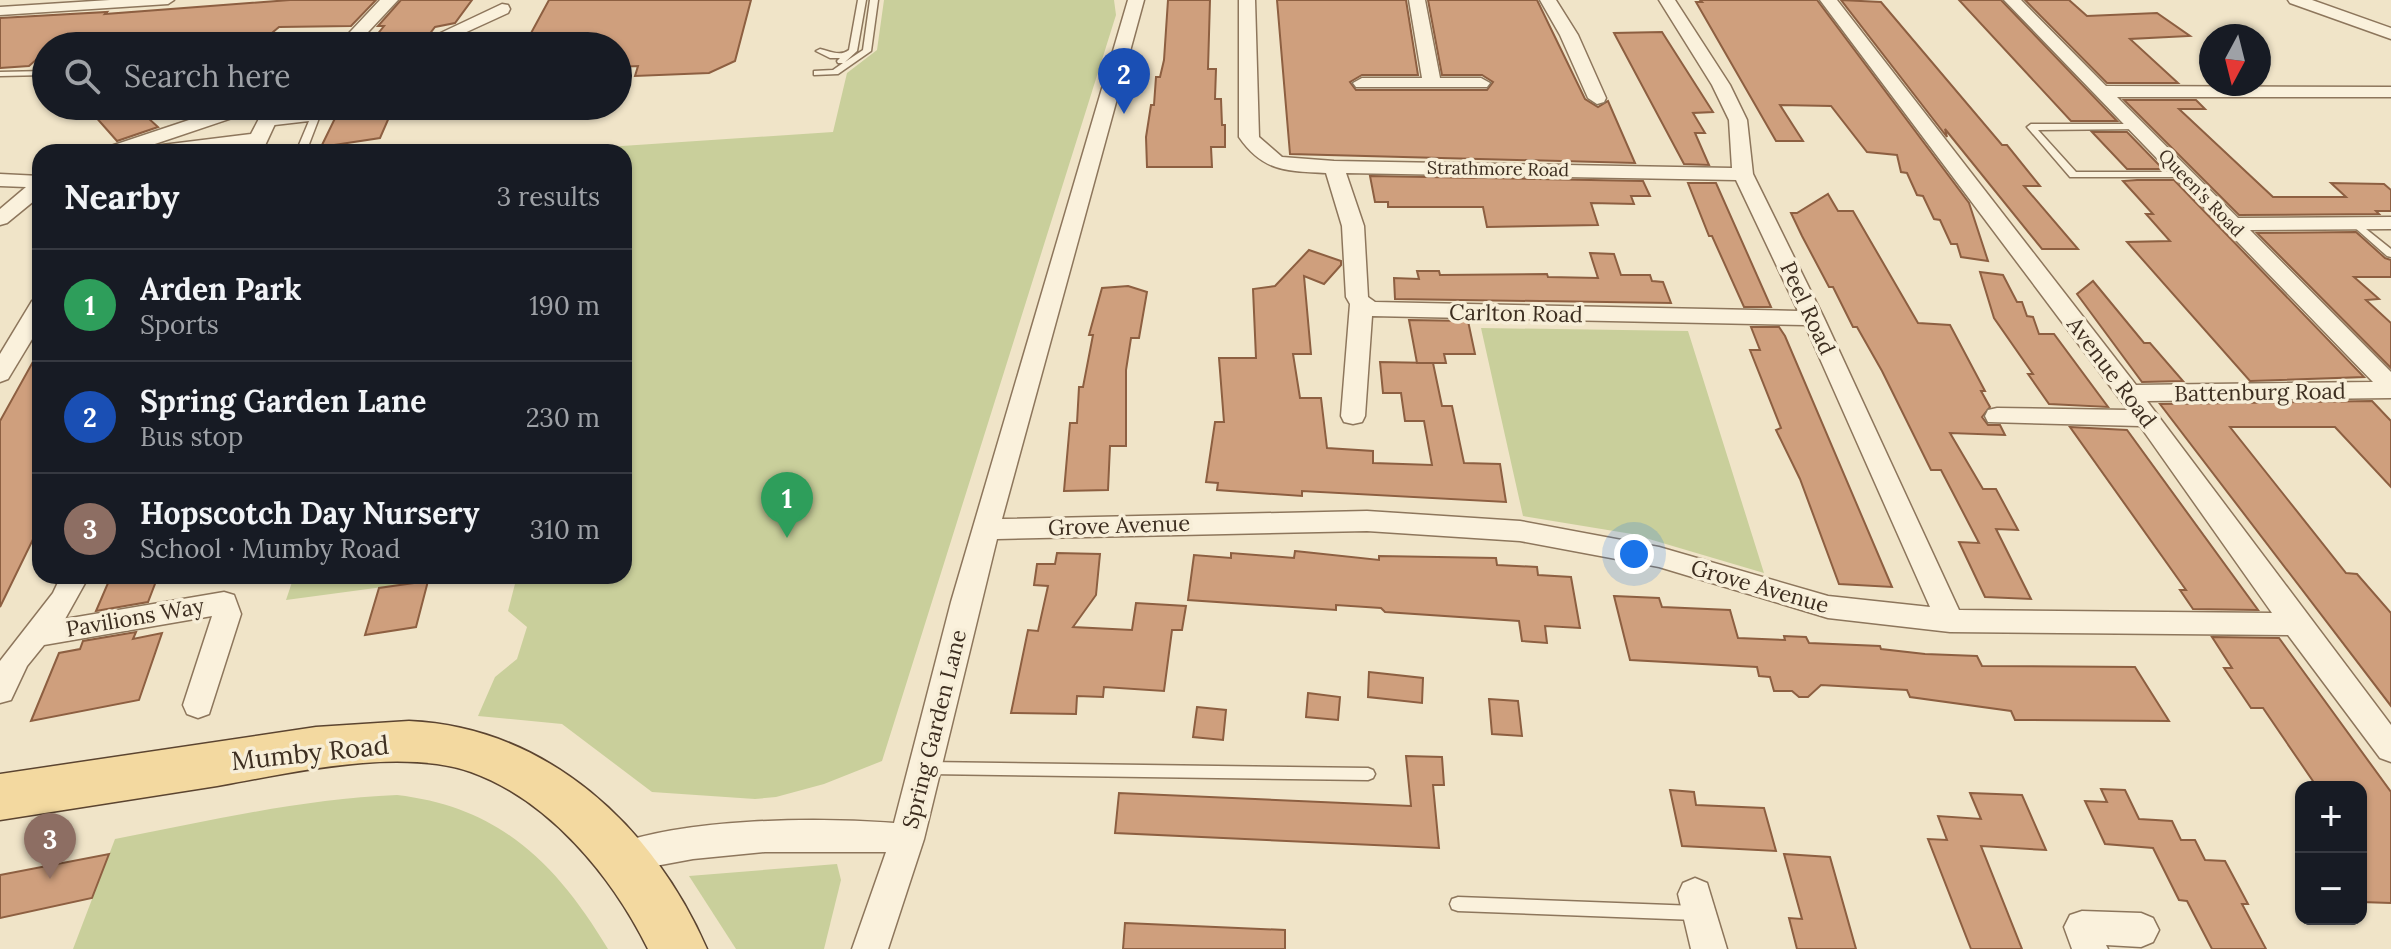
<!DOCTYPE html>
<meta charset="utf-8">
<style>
body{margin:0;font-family:Lora,serif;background:#20242c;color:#f1f3f6}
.controls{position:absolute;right:24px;bottom:24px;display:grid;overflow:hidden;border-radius:16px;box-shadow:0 2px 6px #0004}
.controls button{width:72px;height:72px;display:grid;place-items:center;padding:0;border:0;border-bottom:2px solid #363941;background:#171b24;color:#f1f3f6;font:40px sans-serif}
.compass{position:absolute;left:2199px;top:24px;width:72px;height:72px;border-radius:50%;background:#171b24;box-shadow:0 2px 6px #0004;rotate:187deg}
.you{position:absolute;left:1634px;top:554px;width:28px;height:28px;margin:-20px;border:6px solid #fff;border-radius:50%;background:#1a73e8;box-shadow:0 0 0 12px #1a73e833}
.badge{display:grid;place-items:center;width:52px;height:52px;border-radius:50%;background:#0b8043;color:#fff;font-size:26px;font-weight:700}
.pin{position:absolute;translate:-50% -66px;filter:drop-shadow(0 2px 4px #0008)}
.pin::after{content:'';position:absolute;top:42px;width:28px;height:24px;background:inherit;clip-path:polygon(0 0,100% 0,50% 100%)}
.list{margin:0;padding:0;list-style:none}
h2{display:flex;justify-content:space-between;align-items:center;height:104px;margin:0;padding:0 32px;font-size:34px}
h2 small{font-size:26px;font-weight:400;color:#9ea1a6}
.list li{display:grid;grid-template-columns:52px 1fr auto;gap:24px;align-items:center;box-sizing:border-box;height:112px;padding:0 32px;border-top:2px solid #363941}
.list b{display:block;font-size:30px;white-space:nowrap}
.list p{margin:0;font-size:26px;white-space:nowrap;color:#9ea1a6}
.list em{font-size:26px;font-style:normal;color:#9ea1a6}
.icon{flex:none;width:44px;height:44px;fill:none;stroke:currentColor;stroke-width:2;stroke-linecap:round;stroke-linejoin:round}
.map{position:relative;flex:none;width:2391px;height:949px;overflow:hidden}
.search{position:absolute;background:#171b24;box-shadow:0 2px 6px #0004;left:32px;top:32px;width:600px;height:88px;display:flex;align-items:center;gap:20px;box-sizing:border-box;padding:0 28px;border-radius:44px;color:#9ea1a6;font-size:30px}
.panel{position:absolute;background:#171b24;box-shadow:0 2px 6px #0004;left:32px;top:144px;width:600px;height:440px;border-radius:24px}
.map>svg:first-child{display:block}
</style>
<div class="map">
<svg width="2391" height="949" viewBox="0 0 2391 949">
<rect width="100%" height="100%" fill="#f0e4c8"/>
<g fill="#c9cf9b">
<path d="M884,0H1114L1116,15L882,761L824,784L776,797L755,799L652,792L562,724L478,716L495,677L517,659L527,627L508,611L517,576H624V152H532L833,132L847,73L877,50Z"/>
<path d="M1481,328L1688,331L1764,573L1632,534L1523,516Z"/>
<path d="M294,576H465L286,600Z"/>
<path d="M397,795C500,807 556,863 608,949H73L115,839C208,821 301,799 397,795Z"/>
<path d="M837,864L841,880L824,949H736L689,876Z"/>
</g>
<g fill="#cf9f7d" stroke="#8d5f41" stroke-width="2">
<path d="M290,0H376L351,26L279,27L260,43L46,46V59H37L29,66L0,68V18L107,12L105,14Z"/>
<path d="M401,0H472L455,23L435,27L428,36L402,40L397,46H368L384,26H378Z"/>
<path d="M549,0H751L735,61L709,73L635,76L638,66L618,67V46H524Z"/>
<path d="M1168,0H1210L1208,69H1216L1215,99H1221L1222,125H1225V147H1211L1212,167H1147L1146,137L1151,105H1154L1156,77H1160L1164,60Z"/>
<path d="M1277,0H1406L1418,75H1362L1350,82L1356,90H1487L1493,82L1482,75H1442L1428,0H1537L1585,99L1598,107L1608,101L1635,163L1290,154Z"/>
<path d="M1700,0H1817L1969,203L1988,261L1961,257L1957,244H1951L1940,220L1934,219L1923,196L1917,195L1907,173L1901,172L1897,155L1867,152L1831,106L1780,105L1803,141H1776L1696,2H1702Z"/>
<path d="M1841,0L1881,2L2002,145H2007L2040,186H2024L2078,249H2042L1945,129L1947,137Z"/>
<path d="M1959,0H2001L2117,121H2071Z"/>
<path d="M2025,0H2069L2087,16L2157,13L2190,36L2130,39L2178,83H2107Z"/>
<path d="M1662,32L1713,112L1693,113L1705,133H1695L1709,165L1684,164L1614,33Z"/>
<path d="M2124,100H2196L2205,109H2179L2273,197H2346L2331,183L2384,184L2391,190V211H2376L2379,214L2239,215Z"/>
<path d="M86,106H135L158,127L117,141Z"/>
<path d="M341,106H394L380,138L321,147Z"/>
<path d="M2092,132H2127L2163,169H2127Z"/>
<path d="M1370,176L1643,181L1650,196H1631L1634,204L1591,203L1598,225L1487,227L1483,207H1388V202H1375Z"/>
<path d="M2137,180H2174L2364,377L2250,381L2127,242L2170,241L2146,214H2153L2123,181Z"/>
<path d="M1688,183H1716L1771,307H1744L1712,236H1709Z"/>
<path d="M1828,194L1838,211H1853L1918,323L1950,325L1985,391H1981L1990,407L1982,417L1988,425H2000L2005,435L1950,433L1983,489H1996L2018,530L1996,529L2031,599L1985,597L1959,542L1979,543L1941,470H1931L1882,371L1857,327H1853L1833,287H1829L1802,236L1791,213H1797Z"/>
<path d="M2356,232L2385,258L2391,260V277H2354L2379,299L2366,300L2391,323V368L2257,233Z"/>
<path d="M1309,250L1341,261V265L1324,284L1304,276L1311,354H1293L1300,398H1321L1327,448L1373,451V463L1432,465L1424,421H1405L1401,393H1383L1380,362L1433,363L1442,406H1452L1464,463L1500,464L1506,502L1302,491V496L1217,490L1218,483L1206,482L1215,422H1224L1219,358H1256L1253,289L1275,286Z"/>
<path d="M1590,253L1614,254L1621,275H1650L1652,281L1663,282L1671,303L1395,299L1394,278L1419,279L1417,271H1439L1440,275L1547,274L1548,277L1598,278Z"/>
<path d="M1980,272L2003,275L2017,302H2022L2027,316L2033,317L2039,334H2054L2108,407L2049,404L2028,374H2033L1994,318Z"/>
<path d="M2093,281L2144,343H2150L2183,381L2142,382L2077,294Z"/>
<path d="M1128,286L1147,292L1139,338H1131L1126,370V446H1110L1108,490L1064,491L1070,423H1077L1079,387H1083L1093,335H1089L1102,288Z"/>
<path d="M1409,320L1468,321L1475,354H1444L1446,363H1417Z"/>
<path d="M1751,327H1779L1785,336L1892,587L1839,584L1800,479L1776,430L1781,428L1750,350H1760Z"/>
<path d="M40,349V525L0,607V421Z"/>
<path d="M2372,401L2391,421V487L2335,427H2230L2346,573L2357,574L2391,613V706L2160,404Z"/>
<path d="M2070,427L2127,430L2258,610L2193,609L2180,590H2186Z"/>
<path d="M1295,551L1379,560V556L1496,558L1497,565L1537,567L1538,575L1571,577L1580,628L1545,626L1547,643L1522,641L1519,621L1385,612L1381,608L1336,605V610L1188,600L1194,555L1231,558V553L1294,558Z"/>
<path d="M1057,553L1100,554L1096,595L1073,627L1132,630L1136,603L1186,606L1182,630H1172L1164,691L1104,687L1103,697L1077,696L1076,714L1011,713L1028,630L1038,631L1048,586L1034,585L1037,564H1055Z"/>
<path d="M111,576H158L148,602L96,611Z"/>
<path d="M428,581L416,627L365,635L379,588Z"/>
<path d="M1614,596L1659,598L1662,607L1730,610L1738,638L1785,640L1784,636L1806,637L1809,643L1880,646L1881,649L1925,654L1977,656L1982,666L2135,667L2169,721L2015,720L2011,711L1910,697L1907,690L1821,685L1808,697H1799L1792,691H1774L1770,677L1759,676L1757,667L1630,660Z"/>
<path d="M136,632L133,639L162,633L139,700L31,721L59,653L80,649L83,641Z"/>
<path d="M2212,637L2279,638L2391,792V903L2361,902V787H2317L2263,708H2251L2224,668H2232Z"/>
<path d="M1369,672L1423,678L1422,703L1368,697Z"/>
<path d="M1308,693L1340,697L1338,720L1306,717Z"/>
<path d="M1489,699L1518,701L1522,736L1492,734Z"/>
<path d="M1197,707L1226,710L1223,740L1193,737Z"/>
<path d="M1406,756L1442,757L1444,785H1433L1439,848L1115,833L1119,793L1411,806Z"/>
<path d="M2101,789L2125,790L2139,819L2172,821L2181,840H2195L2205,860L2225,861L2248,904H2242L2266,949H2212L2187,901L2179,900L2153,848L2105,844L2085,801L2107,802Z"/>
<path d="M1670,790L1694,792L1696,805L1764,808L1776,851L1682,846Z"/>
<path d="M1970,793L2022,795L2046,850L1981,846L2022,949H1971L1928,839L1947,840L1938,816L1981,819Z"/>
<path d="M109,854L92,898L0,918V875Z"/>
<path d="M1784,854L1830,857L1856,949H1797L1789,918L1802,919Z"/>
<path d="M1125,923L1285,930V949H1123Z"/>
</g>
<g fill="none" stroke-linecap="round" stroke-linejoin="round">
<g stroke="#8d765c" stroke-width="3">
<g id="service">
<path d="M858,0H866L857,51L845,62L863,50L870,0H878L871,51L838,74L814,75V71L833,70L843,63H838L837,61L840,58H830L816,51L820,49C830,51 840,57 849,50Z"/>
<path d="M46,71V75L0,76V72Z"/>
<path d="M315,115L319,118L306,152H296L309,121L266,126L262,123L266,120Z"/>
<path d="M2137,124L2141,127L2140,129L2038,130L2076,172H2183L2186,173V177H2070L2027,127L2031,124Z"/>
<path d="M351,148L354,149L355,152H341Z"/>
<path d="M2356,221L2391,249V257L2387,256L2353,226V222Z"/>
<path d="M928,762L1368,768L1373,770L1375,774L1373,778L1368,780L928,774L923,772L921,768L923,764Z"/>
<path d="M1458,897L1696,906L1702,908L1704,913L1702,918L1696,920L1458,911L1452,909L1450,904L1452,899Z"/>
</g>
</g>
<g stroke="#8d765c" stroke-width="3">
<path id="pedestrian" d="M110,0H174L168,4L0,15V7Z"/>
</g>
<g stroke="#8d765c" stroke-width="3">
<g id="minor">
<path d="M380,0H398L355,46H337Z"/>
<path d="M1128,0H1144L1002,519L1367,511L1520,521L1659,547L1828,596L1930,607L1805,325L1372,316L1365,416L1362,422L1353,424L1344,422L1341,416L1350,304L1346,297L1342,226L1326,173C1287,171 1263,172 1239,137V0H1255L1259,137L1282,157L1334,161L1732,168L1729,120L1712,85L1659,0H1675L1730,85L1747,120L1753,174L1824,318L1959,610L2272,613L2140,426L1988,422L1985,416L1988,410L1997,408L2128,410L1820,0H1837L2136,385L2373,382L2004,0H2021L2106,86L2391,87V97H2117L2238,218L2391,217V229L2250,230L2391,372V398L2147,401L2391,725V762L2380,758L2288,635L1950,632L1828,618L1659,567L1520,541L1367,531L997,539L924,839L888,949H852L886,852H765L693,859L623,872L611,868L606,857L611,846C686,818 815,817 894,823L951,602ZM1346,173L1736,180L1798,311L1375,302L1368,297L1364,226Z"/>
<path d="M1409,0H1425L1440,78H1481L1490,83L1487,87H1356L1353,83L1362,78H1422Z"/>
<path d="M1540,0H1556L1578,35L1606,98L1604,102L1597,104L1588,98L1560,35Z"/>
<path d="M2288,0H2312L2391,28V39L2290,3Z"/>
<path d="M502,4L508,5L510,9L508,13L436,46H413Z"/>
<path d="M231,106H258L256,110L131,152H102L105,148Z"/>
<path d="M262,106H280L281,111L262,152H242L245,147L201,152H144L154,146L251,134L263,111Z"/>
<path d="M0,174L40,176V196L7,223L0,225V209L26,187L0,186Z"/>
<path d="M40,299V326L8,379L0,382V354L32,301Z"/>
<path d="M61,576H89L65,619L224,592L234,595L241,614L209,714L198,718L187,714L183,705L212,616L44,645L27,666L11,700L0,703V661L53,593Z"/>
<path d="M1695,878L1707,883L1727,949H1691L1678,894L1683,883Z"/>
<path d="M2082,911L2141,913L2153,918L2159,930L2153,942L2141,947L2106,945L2108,949H2072L2064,927L2070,915Z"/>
</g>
</g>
<g stroke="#5b4430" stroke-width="3">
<path id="primary" d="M409,721C547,727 654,827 707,949H648C612,876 549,800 471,772C398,747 291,773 217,786C145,797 72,809 0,820V774L316,727Z"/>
</g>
<use href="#service" fill="#faf1dc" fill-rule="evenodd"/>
<use href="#pedestrian" fill="#faf1dc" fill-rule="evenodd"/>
<use href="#minor" fill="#faf1dc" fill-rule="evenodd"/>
<use href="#primary" fill="#f3d9a0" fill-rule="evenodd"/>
</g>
<g text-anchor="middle" stroke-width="7" stroke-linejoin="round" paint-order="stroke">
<g font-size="18" fill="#3d2e20" stroke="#f7eed8">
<text transform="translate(1498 169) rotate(1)" y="6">Strathmore Road</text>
<text transform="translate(2201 193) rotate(46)" y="6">Queen's Road</text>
</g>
<g font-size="22" fill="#3d2e20" stroke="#f7eed8">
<text transform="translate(1808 308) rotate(65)" y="8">Peel Road</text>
<text transform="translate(1516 313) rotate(1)" y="8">Carlton Road</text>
<text transform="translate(2112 372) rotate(53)" y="8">Avenue Road</text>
<text transform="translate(2260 392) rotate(-1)" y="8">Battenburg Road</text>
<text transform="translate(1119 525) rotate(-2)" y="8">Grove Avenue</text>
<text transform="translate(1760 586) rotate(16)" y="8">Grove Avenue</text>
<text transform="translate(135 617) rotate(-10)" y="8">Pavilions Way</text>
<text transform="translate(934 729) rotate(-76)" y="8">Spring Garden Lane</text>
</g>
<g font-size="26" fill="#3d2e20" stroke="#f7eed8">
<text transform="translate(310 753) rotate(-6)" y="9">Mumby Road</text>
</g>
</g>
</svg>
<div class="controls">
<button>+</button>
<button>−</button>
</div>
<svg class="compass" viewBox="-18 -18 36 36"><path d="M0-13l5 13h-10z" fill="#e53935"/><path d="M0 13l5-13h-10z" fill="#9ea1a6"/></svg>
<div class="you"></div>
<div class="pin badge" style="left:787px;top:538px;background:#2e9e5b">1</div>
<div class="pin badge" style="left:1124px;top:114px;background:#1a4fb4">2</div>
<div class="pin badge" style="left:50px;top:879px;background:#8d6e63">3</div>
<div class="search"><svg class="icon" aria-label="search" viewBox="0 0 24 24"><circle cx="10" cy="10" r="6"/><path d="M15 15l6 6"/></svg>Search here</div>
<section class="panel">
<h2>Nearby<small>3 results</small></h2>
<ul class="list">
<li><span class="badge" style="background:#2e9e5b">1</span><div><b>Arden Park</b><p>Sports</p></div><em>190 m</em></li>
<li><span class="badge" style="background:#1a4fb4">2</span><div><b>Spring Garden Lane</b><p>Bus stop</p></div><em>230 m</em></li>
<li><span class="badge" style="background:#8d6e63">3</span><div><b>Hopscotch Day Nursery</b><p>School · Mumby Road</p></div><em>310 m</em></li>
</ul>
</section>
</div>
